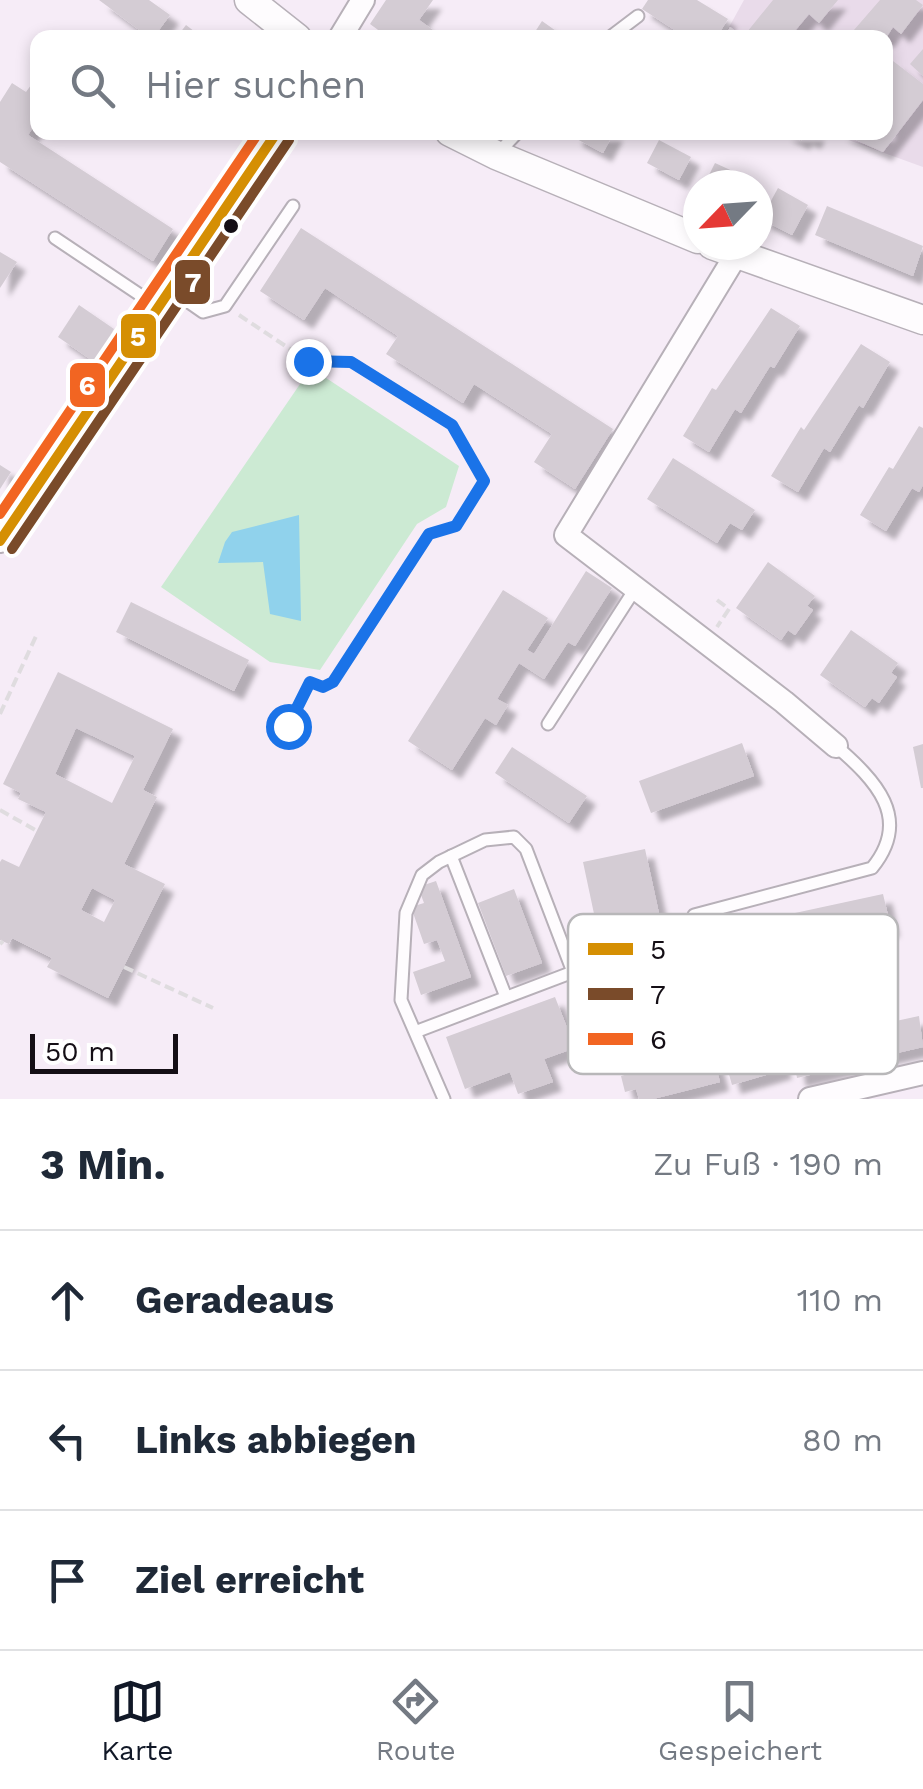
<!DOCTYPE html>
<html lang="de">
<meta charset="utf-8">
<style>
body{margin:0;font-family:"Work Sans",sans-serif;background:#f6f6f7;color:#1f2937}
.compass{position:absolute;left:683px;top:170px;width:90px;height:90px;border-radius:50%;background:#fff;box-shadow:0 5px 15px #0003;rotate:245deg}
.scale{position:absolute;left:30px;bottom:25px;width:148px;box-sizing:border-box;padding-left:10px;border:5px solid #140e15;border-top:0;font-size:28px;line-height:35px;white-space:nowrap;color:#140e15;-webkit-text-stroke:8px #fff;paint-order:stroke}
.stop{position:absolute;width:30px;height:30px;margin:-22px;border:8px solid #1a73e8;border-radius:50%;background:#fff}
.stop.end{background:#1a73e8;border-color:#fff;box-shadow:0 2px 10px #0008}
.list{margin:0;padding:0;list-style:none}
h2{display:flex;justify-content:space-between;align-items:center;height:130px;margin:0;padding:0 40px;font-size:42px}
h2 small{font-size:32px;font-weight:400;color:#747a83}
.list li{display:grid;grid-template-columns:65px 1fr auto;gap:30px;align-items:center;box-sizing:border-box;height:140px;padding:0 40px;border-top:2px solid #e0e1e3}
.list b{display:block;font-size:38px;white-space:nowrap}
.list em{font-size:32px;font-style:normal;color:#747a83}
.icon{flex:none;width:55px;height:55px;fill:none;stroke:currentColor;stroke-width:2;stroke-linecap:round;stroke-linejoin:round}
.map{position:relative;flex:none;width:923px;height:1099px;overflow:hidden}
.search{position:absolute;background:#fff;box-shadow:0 5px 15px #0003;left:30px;right:30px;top:30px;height:110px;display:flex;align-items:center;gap:25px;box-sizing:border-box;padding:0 35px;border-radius:20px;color:#747a83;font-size:38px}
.sheet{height:550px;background:#fff}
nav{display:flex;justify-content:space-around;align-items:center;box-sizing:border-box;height:140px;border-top:2px solid #e0e1e3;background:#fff;font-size:28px;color:#747a83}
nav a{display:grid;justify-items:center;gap:5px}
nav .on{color:#111827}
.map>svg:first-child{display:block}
</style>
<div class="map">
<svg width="923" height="1099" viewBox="0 0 923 1099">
<defs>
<filter id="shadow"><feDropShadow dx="9" dy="9" stdDeviation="2.5" flood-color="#0004"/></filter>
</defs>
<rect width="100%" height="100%" fill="#f6ecf7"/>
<path fill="#e9dbea" d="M744,0H923V167L829,133L886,132V38H723Z"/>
<path fill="#ccead3" d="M311,368L459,466L446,507L417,524L320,670L270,662L161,587Z"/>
<path fill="#90d2ec" d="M299,515L301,621L270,614L263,562L218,563L225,542L232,532Z"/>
<g fill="#d4ccd4" fill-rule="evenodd" filter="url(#shadow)">
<path d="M99,0H149L170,15L153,38H150Z"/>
<path d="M386,0H433L419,20L444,38H389L370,24Z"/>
<path d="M648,0H697L728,19L716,38H687L642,9Z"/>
<path d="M773,0H838L819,23L809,14L789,38H724L730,27L743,37Z"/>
<path d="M880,0H916L923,5L901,34L893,27L886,38H847Z"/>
<path d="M542,21L566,38H531Z"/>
<path d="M186,25L203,38H176Z"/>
<path d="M923,49V76L910,64Z"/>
<path d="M893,61L923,84V100L883,152L838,132H886V70Z"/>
<path d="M12,83L26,92L31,85L38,90V120L28,135L173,229L153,261L0,162V102Z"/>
<path d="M575,132H614L603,153L573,137Z"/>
<path d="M782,132H816L812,140L803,136L801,141Z"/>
<path d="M659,140L691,157L679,180L647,163Z"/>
<path d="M715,163L750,179L747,185H704Z"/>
<path d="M778,188L808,205L792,235L761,219Z"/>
<path d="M827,206L923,246L913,276L815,235Z"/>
<path d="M301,228L613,429L575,489L534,462L552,434L474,384L463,403L386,354L398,336L325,288L304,320L260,291Z"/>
<path d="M0,252L17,262L0,288Z"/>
<path d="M79,305L114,329L93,361L58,337Z"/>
<path d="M771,308L800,326L774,368L770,366L741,413L735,409L709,452L683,436L712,388L716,390Z"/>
<path d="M861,344L890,362L863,408L859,405L830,452L824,448L798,492L771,476L801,427L804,430Z"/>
<path d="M919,426L923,428V485L919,492L912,488L886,531L860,515L889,467L893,469Z"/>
<path d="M673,458L755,510L742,530L730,523L717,543L647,499Z"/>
<path d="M0,465L11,472L0,489Z"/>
<path d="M768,562L815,596L807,606L813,610L795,635L788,630L781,640L736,608Z"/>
<path d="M586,571L612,588L575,646L568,642L544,679L519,663L497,699L508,705L496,725L485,718L452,770L408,741L503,590L548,618L527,650L534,654Z"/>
<path d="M131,602L249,660L234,691L116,632Z"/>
<path d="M851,630L898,663L891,673L897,677L879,703L872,698L865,707L820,675Z"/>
<path d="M58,672L173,729L143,790L157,797L124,864L165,884L108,998L47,967L52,958L12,938L9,944L0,940V862L2,859L19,867L46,812L18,799L21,793L3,784ZM76,728L135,756L112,803L55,774ZM92,888L115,900L104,922L81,910Z"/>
<path d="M742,743L754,776L651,813L639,781Z"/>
<path d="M923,744V788H921L913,747Z"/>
<path d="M512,747L587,796L569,823L495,773Z"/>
<path d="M645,849L665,941L883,894L891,928L610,989L583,862Z"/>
<path d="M436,881L471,977L421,995L413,972L445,961L437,940L424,944L411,907L424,903L418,887Z"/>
<path d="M514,889L542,963L506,976L478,903Z"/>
<path d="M555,997L575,1048L544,1059L553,1082L518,1094L510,1072L465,1089L446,1037Z"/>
<path d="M919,1016L923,1047L867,1060L859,1029Z"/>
<path d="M770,1022L783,1070L732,1085L718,1036Z"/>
<path d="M847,1027L856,1064L797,1078L790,1041Z"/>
<path d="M709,1041L720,1082L653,1099H639L636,1089L625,1092L621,1076L632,1073L629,1061Z"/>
</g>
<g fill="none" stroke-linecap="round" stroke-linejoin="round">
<g stroke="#b7b0b8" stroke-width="15">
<g id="service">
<path d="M609,38L638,16"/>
<path d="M496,155L518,132"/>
<path d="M55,238L158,307"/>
<path d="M170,289L203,312L225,306L293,206"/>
<path d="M548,724L635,589"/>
<path d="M451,856L506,997"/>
<path d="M694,915L872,868C913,818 875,780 836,746"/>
<path d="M415,1032L573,972L526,849L514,837L485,840L439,862L422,875L406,913L401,1000L444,1099"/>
</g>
</g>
<g stroke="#b7b0b8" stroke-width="26">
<g id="minor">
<path d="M340,38L363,0"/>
<path d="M736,255L566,535L784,702L836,746"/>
<path d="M0,541L277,132"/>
<path d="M810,1099L923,1073"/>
</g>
</g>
<g stroke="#b7b0b8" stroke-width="31">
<g id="tertiary">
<path d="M249,0L297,38"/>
<path d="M450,132L496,155L698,239"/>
<path d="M712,245L923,320"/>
</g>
</g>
<g stroke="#dfdcdf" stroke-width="4" stroke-dasharray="10 5" stroke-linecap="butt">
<path d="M239,315L308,361L351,362L452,425L484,481L456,526L429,534L333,682L323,687L310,682L288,726"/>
<path d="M717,600L729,609L717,627"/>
<path d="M0,714L37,634"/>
<path d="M0,810L37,831"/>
<path d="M0,944L3,941"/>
<path d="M124,967L213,1008"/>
</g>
<use href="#service" stroke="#fefcfe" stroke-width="11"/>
<use href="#minor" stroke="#fefcfe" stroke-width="22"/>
<use href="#tertiary" stroke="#fefcfe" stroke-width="28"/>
<g stroke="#fff" stroke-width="18">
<path id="bus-1" d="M0,541L277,132"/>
</g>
<g stroke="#fff" stroke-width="18">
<path id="bus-2" d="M12,549L289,140"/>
</g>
<g stroke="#fff" stroke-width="18">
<path id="bus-3" d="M0,514L259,132"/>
</g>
<use href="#bus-1" stroke="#d58f03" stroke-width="10"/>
<use href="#bus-2" stroke="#7a4b2a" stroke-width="10"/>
<use href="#bus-3" stroke="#f26522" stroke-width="10"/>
</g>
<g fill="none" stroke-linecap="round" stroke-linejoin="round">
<path stroke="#1a73e8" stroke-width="12" d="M288,726L310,682L323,687L333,682L429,534L456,526L484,481L452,425L351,362L308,361"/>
</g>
<circle fill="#140e15" stroke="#fff" stroke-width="4" cx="231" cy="226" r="9"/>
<rect x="568" y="914" width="330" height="160" rx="15" fill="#fff" stroke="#b8b7b9" stroke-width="2.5"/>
<rect x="588" y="943" width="45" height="12" fill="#d58f03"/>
<rect x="588" y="988" width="45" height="12" fill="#7a4b2a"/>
<rect x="588" y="1033" width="45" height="12" fill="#f26522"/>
<g font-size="28" fill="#140e15">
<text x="650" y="959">5</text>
<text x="650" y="1004">7</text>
<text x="650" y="1049">6</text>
</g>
<g stroke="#fff" stroke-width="4">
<rect x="173" y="258" width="39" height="48" rx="10" fill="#7a4b2a"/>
<rect x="119" y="312" width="39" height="48" rx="10" fill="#d58f03"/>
<rect x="68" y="361" width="39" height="48" rx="10" fill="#f26522"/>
</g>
<g font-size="28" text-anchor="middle" font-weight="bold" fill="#fff">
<text x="193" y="292">7</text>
<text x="138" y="346">5</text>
<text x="87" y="395">6</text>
</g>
</svg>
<svg class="compass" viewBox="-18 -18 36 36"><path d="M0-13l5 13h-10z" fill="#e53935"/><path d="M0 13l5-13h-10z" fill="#747a83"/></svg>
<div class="scale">50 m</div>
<div class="stop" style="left:288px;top:726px"></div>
<div class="stop end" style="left:308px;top:361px"></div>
<div class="search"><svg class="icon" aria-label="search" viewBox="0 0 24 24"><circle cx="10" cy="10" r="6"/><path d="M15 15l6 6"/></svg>Hier suchen</div>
</div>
<section class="sheet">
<h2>3 Min.<small>Zu Fuß · 190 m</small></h2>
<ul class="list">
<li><svg class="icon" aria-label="ahead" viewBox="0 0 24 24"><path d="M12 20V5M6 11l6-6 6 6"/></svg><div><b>Geradeaus</b></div><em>110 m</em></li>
<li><svg class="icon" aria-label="left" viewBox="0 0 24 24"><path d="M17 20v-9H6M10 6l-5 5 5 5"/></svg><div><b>Links abbiegen</b></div><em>80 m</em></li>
<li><svg class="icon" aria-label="arrive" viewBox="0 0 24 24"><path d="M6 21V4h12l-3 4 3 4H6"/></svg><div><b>Ziel erreicht</b></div></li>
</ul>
</section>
<nav>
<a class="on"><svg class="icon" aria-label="map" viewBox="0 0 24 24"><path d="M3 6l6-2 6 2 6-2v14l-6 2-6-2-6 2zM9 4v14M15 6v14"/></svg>Karte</a>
<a><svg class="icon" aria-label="directions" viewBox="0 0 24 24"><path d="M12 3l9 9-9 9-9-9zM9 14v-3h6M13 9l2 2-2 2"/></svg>Route</a>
<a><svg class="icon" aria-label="saved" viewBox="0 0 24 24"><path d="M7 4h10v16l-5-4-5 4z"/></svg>Gespeichert</a>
</nav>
